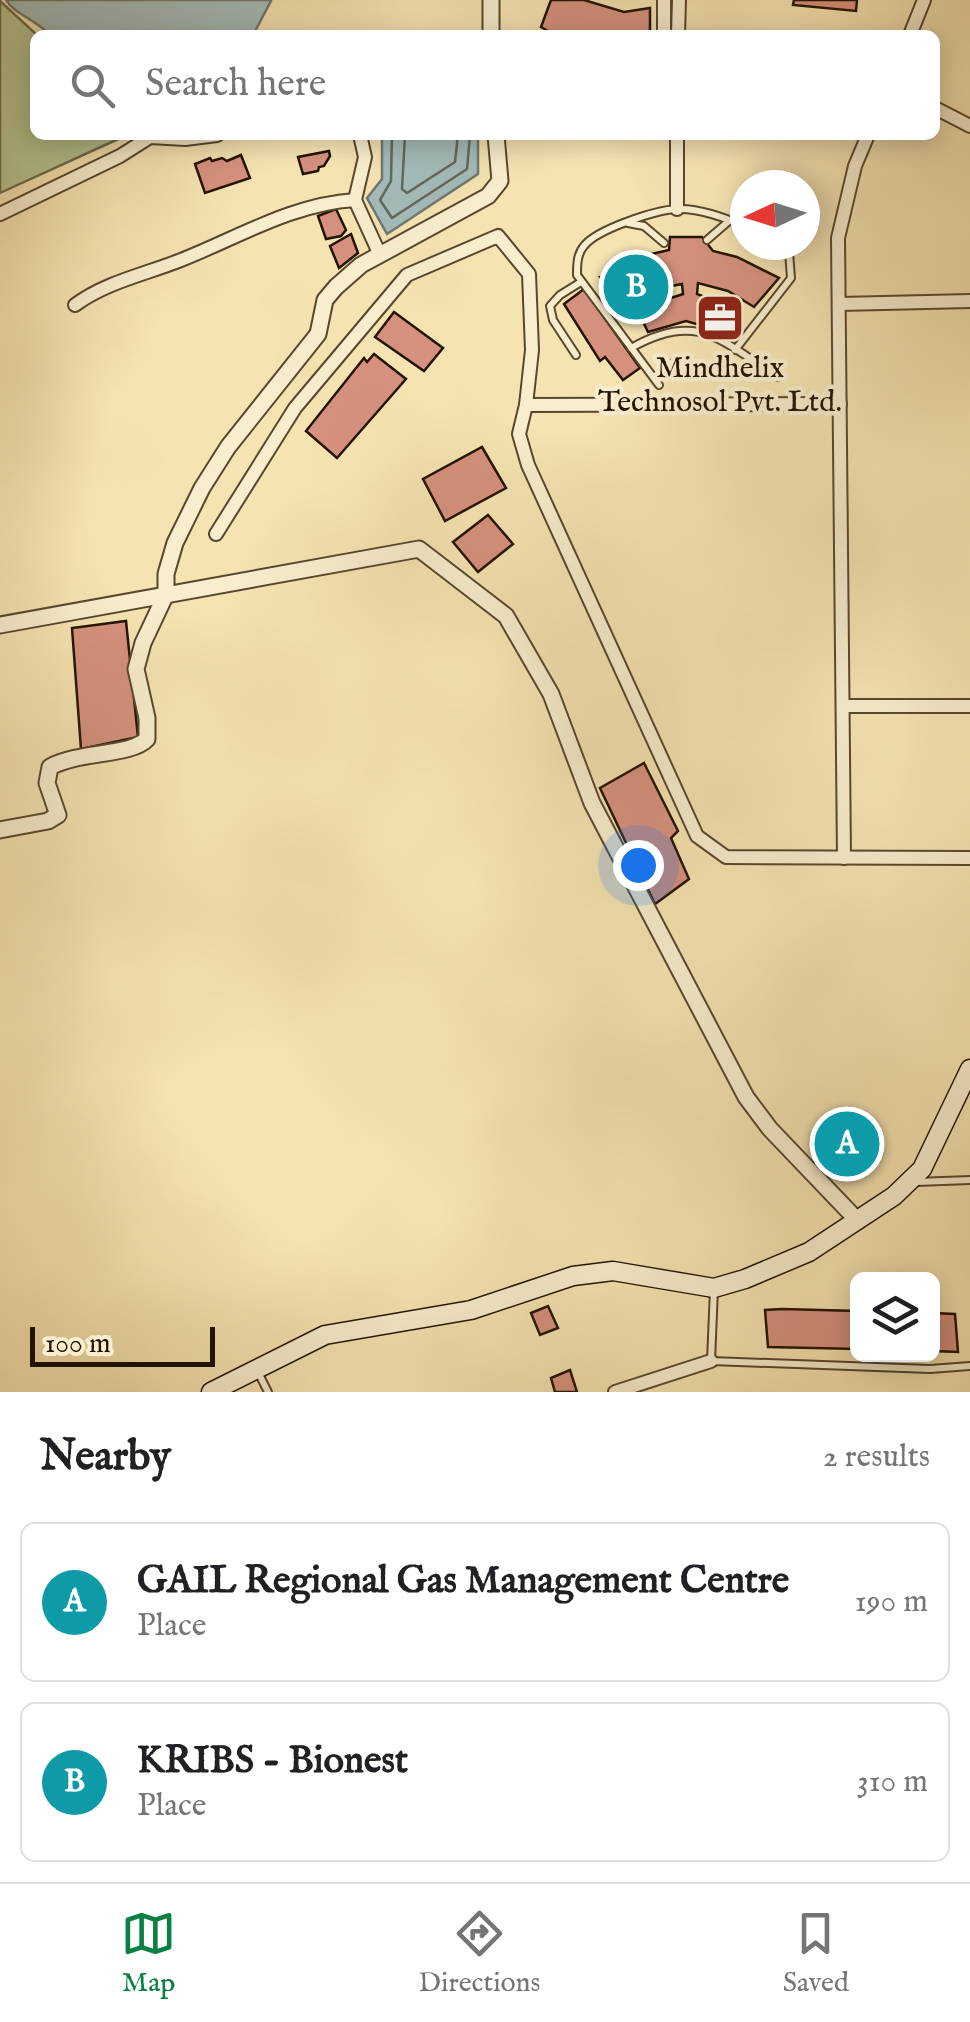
<!DOCTYPE html>
<style>
body{margin:0;font-family:"IM FELL English",serif;background:#f2f2f2;color:#202124}
.controls{position:absolute;right:30px;bottom:30px;display:grid;overflow:hidden;border-radius:15px;box-shadow:0 5px 25px #0003}
.controls button{width:90px;height:90px;display:grid;place-items:center;padding:0;border:0;border-bottom:2px solid #e0e0e0;background:#fff;color:#202124;font:50px sans-serif}
.compass{position:absolute;left:730px;top:170px;width:90px;height:90px;border-radius:50%;background:#fff;box-shadow:0 5px 25px #0003;rotate:266deg}
.scale{position:absolute;left:30px;bottom:25px;width:185px;box-sizing:border-box;padding-left:10px;border:5px solid #231301;border-top:0;font-size:28px;line-height:35px;white-space:nowrap;color:#231301;-webkit-text-stroke:8px #f8edcd;paint-order:stroke}
.you{position:absolute;left:638px;top:865px;width:35px;height:35px;margin:-25px;border:8px solid #fff;border-radius:50%;background:#1a73e8;box-shadow:0 0 0 15px #1a73e833}
.badge{display:grid;place-items:center;width:65px;height:65px;border-radius:50%;background:#0b8043;color:#fff;font-size:32px;font-weight:700}
.pin{position:absolute;translate:-50% -50%;border:5px solid #fff;box-shadow:0 2px 10px #0006}
.list{margin:0;padding:0;list-style:none}
h2{display:flex;justify-content:space-between;align-items:center;height:130px;margin:0;padding:0 40px;font-size:42px}
h2 small{font-size:32px;font-weight:400;color:#757577}
.list li{display:grid;grid-template-columns:65px 1fr auto;gap:30px;align-items:center;box-sizing:border-box;height:160px;margin:0 20px 20px;padding:0 20px;border:2px solid #e0e0e0;border-radius:15px}
.list b{display:block;font-size:38px;white-space:nowrap}
.list p{margin:0;font-size:32px;white-space:nowrap;color:#757577}
.list em{font-size:32px;font-style:normal;color:#757577}
.icon{flex:none;width:55px;height:55px;fill:none;stroke:currentColor;stroke-width:2;stroke-linecap:round;stroke-linejoin:round}
.map{position:relative;flex:none;width:970px;height:1392px;overflow:hidden}
.search{position:absolute;background:#fff;box-shadow:0 5px 25px #0003;left:30px;right:30px;top:30px;height:110px;display:flex;align-items:center;gap:25px;box-sizing:border-box;padding:0 35px;border-radius:15px;color:#757577;font-size:38px}
.sheet{height:490px;background:#fff}
nav{display:flex;justify-content:space-around;align-items:center;box-sizing:border-box;height:140px;border-top:2px solid #e0e0e0;background:#fff;font-size:28px;color:#757577}
nav a{display:grid;justify-items:center;gap:5px}
nav .on{color:#0b8043}
.map>svg:first-child{display:block}
</style>
<div class="map">
<svg width="970" height="1392" viewBox="0 0 970 1392">
<rect width="100%" height="100%" fill="#f5e3b2"/>
<filter id="stains"><feTurbulence type="fractalNoise" baseFrequency=".002" numOctaves="4"/><feColorMatrix values="0 0 0 0 .2 0 0 0 0 .09 0 0 0 0 .02 0 0 0 .5 -.17"/></filter>
<radialGradient id="worn" r=".72"><stop offset=".6" stop-color="#630" stop-opacity="0"/><stop offset="1" stop-color="#630" stop-opacity=".3"/></radialGradient>
<path fill="#b6c590" stroke="#6c6c48" stroke-width="2.5" d="M0,1L37,35L35,135H127L0,193Z"/>
<g fill="#a3bbb9" stroke="#70786f" stroke-width="2.5">
<path d="M6,0H270L271,1L253,35H50C37,20 14,14 6,0Z"/>
<path d="M382,135H478V174L387,234L367,198L382,179Z"/>
</g>
<g fill="none" stroke-linecap="round" stroke-linejoin="round">
<g stroke="#63675d" stroke-width="2.5">
<path d="M392,135L391,181L380,200L392,218L467,169L470,135"/>
<path d="M405,135L402,189L407,193L455,162L458,135"/>
</g>
</g>
<g fill="#d5917e" stroke="#231301" stroke-width="2.5">
<path d="M551,0H584L624,12L650,8V35H555L541,27Z"/>
<path d="M794,0H857L856,11L793,5Z"/>
<path d="M329,151L330,156L324,166L319,167L318,171L303,174L298,157Z"/>
<path d="M241,155L250,178L205,193L195,164L210,158L212,161L222,158L227,161Z"/>
<path d="M336,209L346,230L341,236L326,239L318,216Z"/>
<path d="M351,234L358,253L339,268L330,246Z"/>
<path d="M670,237H702L713,251L737,257L779,278L754,307L728,291L698,283L697,294L736,309L721,331L686,321L648,332L637,309L683,294L682,284L651,290L620,306L600,277L643,256L669,250Z"/>
<path d="M584,289L640,368L623,380L605,357L600,361L564,304Z"/>
<path d="M394,312L443,348L424,371L375,337Z"/>
<path d="M374,354L406,379L337,458L306,431L364,358L367,362Z"/>
<path d="M675,358L684,374L676,380L666,362Z"/>
<path d="M482,447L506,488L445,521L423,479Z"/>
<path d="M488,515L513,544L478,572L453,542Z"/>
<path d="M126,621L138,737L81,749L72,628Z"/>
<path d="M644,763L678,831L671,838L689,879L655,904L600,788Z"/>
<path d="M849,1108L880,1146L845,1177L813,1142Z"/>
<path d="M548,1306L558,1328L540,1335L531,1313Z"/>
<path d="M782,1309L858,1311V1349L768,1347L765,1310Z"/>
<path d="M932,1313L955,1314L958,1352L932,1351Z"/>
<path d="M570,1370L577,1392H555L551,1378Z"/>
</g>
<g fill="none" stroke-linecap="round" stroke-linejoin="round">
<g stroke="#58472d" stroke-width="10">
<g id="service">
<path d="M628,223L644,226L664,243"/>
<path d="M707,240L729,221"/>
<path d="M631,348C698,310 721,341 778,377"/>
<path d="M735,350L791,278L789,252L782,245"/>
<path d="M576,355L553,320L550,306L560,295L581,282"/>
<path d="M659,385L577,275C577,265 577,254 584,246C597,229 656,210 677,209C699,208 725,218 745,226"/>
<path d="M916,1182L970,1180"/>
<path d="M714,1289L711,1361L930,1369L970,1366"/>
<path d="M257,1370L268,1392"/>
</g>
</g>
<g stroke="#58472d" stroke-width="16">
<g id="minor">
<path d="M664,0V35"/>
<path d="M678,35L679,0"/>
<path d="M910,35L924,0"/>
<path d="M935,108L970,126"/>
<path d="M360,135L365,157L355,200L380,255"/>
<path d="M677,135V209"/>
<path d="M0,214L120,156L150,137L185,139L217,135"/>
<path d="M840,304L970,301"/>
<path d="M75,305C106,282 146,274 181,260C239,237 292,204 355,200"/>
<path d="M526,405L840,404"/>
<path d="M216,534L295,408L407,275L498,236L529,274L532,350L526,405L519,434L528,465L697,836L726,857L970,858"/>
<path d="M844,706H970"/>
<path d="M844,858L838,238L855,166L868,135"/>
<path d="M615,1392L711,1361"/>
</g>
</g>
<g stroke="#58472d" stroke-width="19">
<g id="tertiary">
<path d="M491,35V0"/>
<path d="M0,625L419,549L506,616L551,694L592,803L746,1097L770,1129L858,1221"/>
<path d="M0,830L48,821L58,815L47,783L50,767C79,751 131,756 147,739V718L136,669L143,643L166,594V574L175,543L202,488L228,447L318,334L325,300L336,287L361,265L488,196L500,181L496,135"/>
</g>
</g>
<g stroke="#231301" stroke-width="21">
<path id="secondary" d="M211,1392L325,1335L471,1310L573,1276L613,1271L714,1288L745,1279L809,1252L894,1196L922,1169L970,1069"/>
</g>
<use href="#service" stroke="#f8edcd" stroke-width="6"/>
<use href="#minor" stroke="#f8edcd" stroke-width="12"/>
<use href="#tertiary" stroke="#f8edcd" stroke-width="15"/>
<use href="#secondary" stroke="#f8edcd" stroke-width="18"/>
</g>
<defs>
<g id="office-square" transform="scale(2.5)"><rect x="-9" y="-9" width="18" height="18" rx="4" fill="#8f2418" stroke="#f8edcd"/><path d="M-6-3h4V-5.5h4V-3h4V5H-6ZM-1-4.5V-3h2v-1.5ZM-6 0V1H6V0Z" fill="#fff"/></g>
</defs>
<g fill-rule="evenodd">
<use href="#office-square" x="720" y="318"/>
</g>
<g text-anchor="middle" stroke-width="9" stroke-linejoin="round" paint-order="stroke">
<g font-size="30" fill="#231301" stroke="#f8edcd">
<text x="720" y="377">Mindhelix<tspan x="720" dy="34">Technosol Pvt. Ltd.</tspan></text>
</g>
</g>
<rect width="100%" height="100%" filter="url(#stains)"/>
<rect width="100%" height="100%" fill="url(#worn)"/>
</svg>
<div class="controls">
<button><svg class="icon" aria-label="layers" viewBox="0 0 24 24"><path d="M12 4l9 5-9 5-9-5zM3 14l9 5 9-5"/></svg></button>
</div>
<svg class="compass" viewBox="-18 -18 36 36"><path d="M0-13l5 13h-10z" fill="#e53935"/><path d="M0 13l5-13h-10z" fill="#757577"/></svg>
<div class="scale">100 m</div>
<div class="you"></div>
<div class="pin badge" style="left:847px;top:1144px;background:#0f9aa8">A</div>
<div class="pin badge" style="left:636px;top:287px;background:#0f9aa8">B</div>
<div class="search"><svg class="icon" aria-label="search" viewBox="0 0 24 24"><circle cx="10" cy="10" r="6"/><path d="M15 15l6 6"/></svg>Search here</div>
</div>
<section class="sheet">
<h2>Nearby<small>2 results</small></h2>
<ul class="list">
<li><span class="badge" style="background:#0f9aa8">A</span><div><b>GAIL Regional Gas Management Centre</b><p>Place</p></div><em>190 m</em></li>
<li><span class="badge" style="background:#0f9aa8">B</span><div><b>KRIBS - Bionest</b><p>Place</p></div><em>310 m</em></li>
</ul>
</section>
<nav>
<a class="on"><svg class="icon" aria-label="map" viewBox="0 0 24 24"><path d="M3 6l6-2 6 2 6-2v14l-6 2-6-2-6 2zM9 4v14M15 6v14"/></svg>Map</a>
<a><svg class="icon" aria-label="directions" viewBox="0 0 24 24"><path d="M12 3l9 9-9 9-9-9zM9 14v-3h6M13 9l2 2-2 2"/></svg>Directions</a>
<a><svg class="icon" aria-label="saved" viewBox="0 0 24 24"><path d="M7 4h10v16l-5-4-5 4z"/></svg>Saved</a>
</nav>
